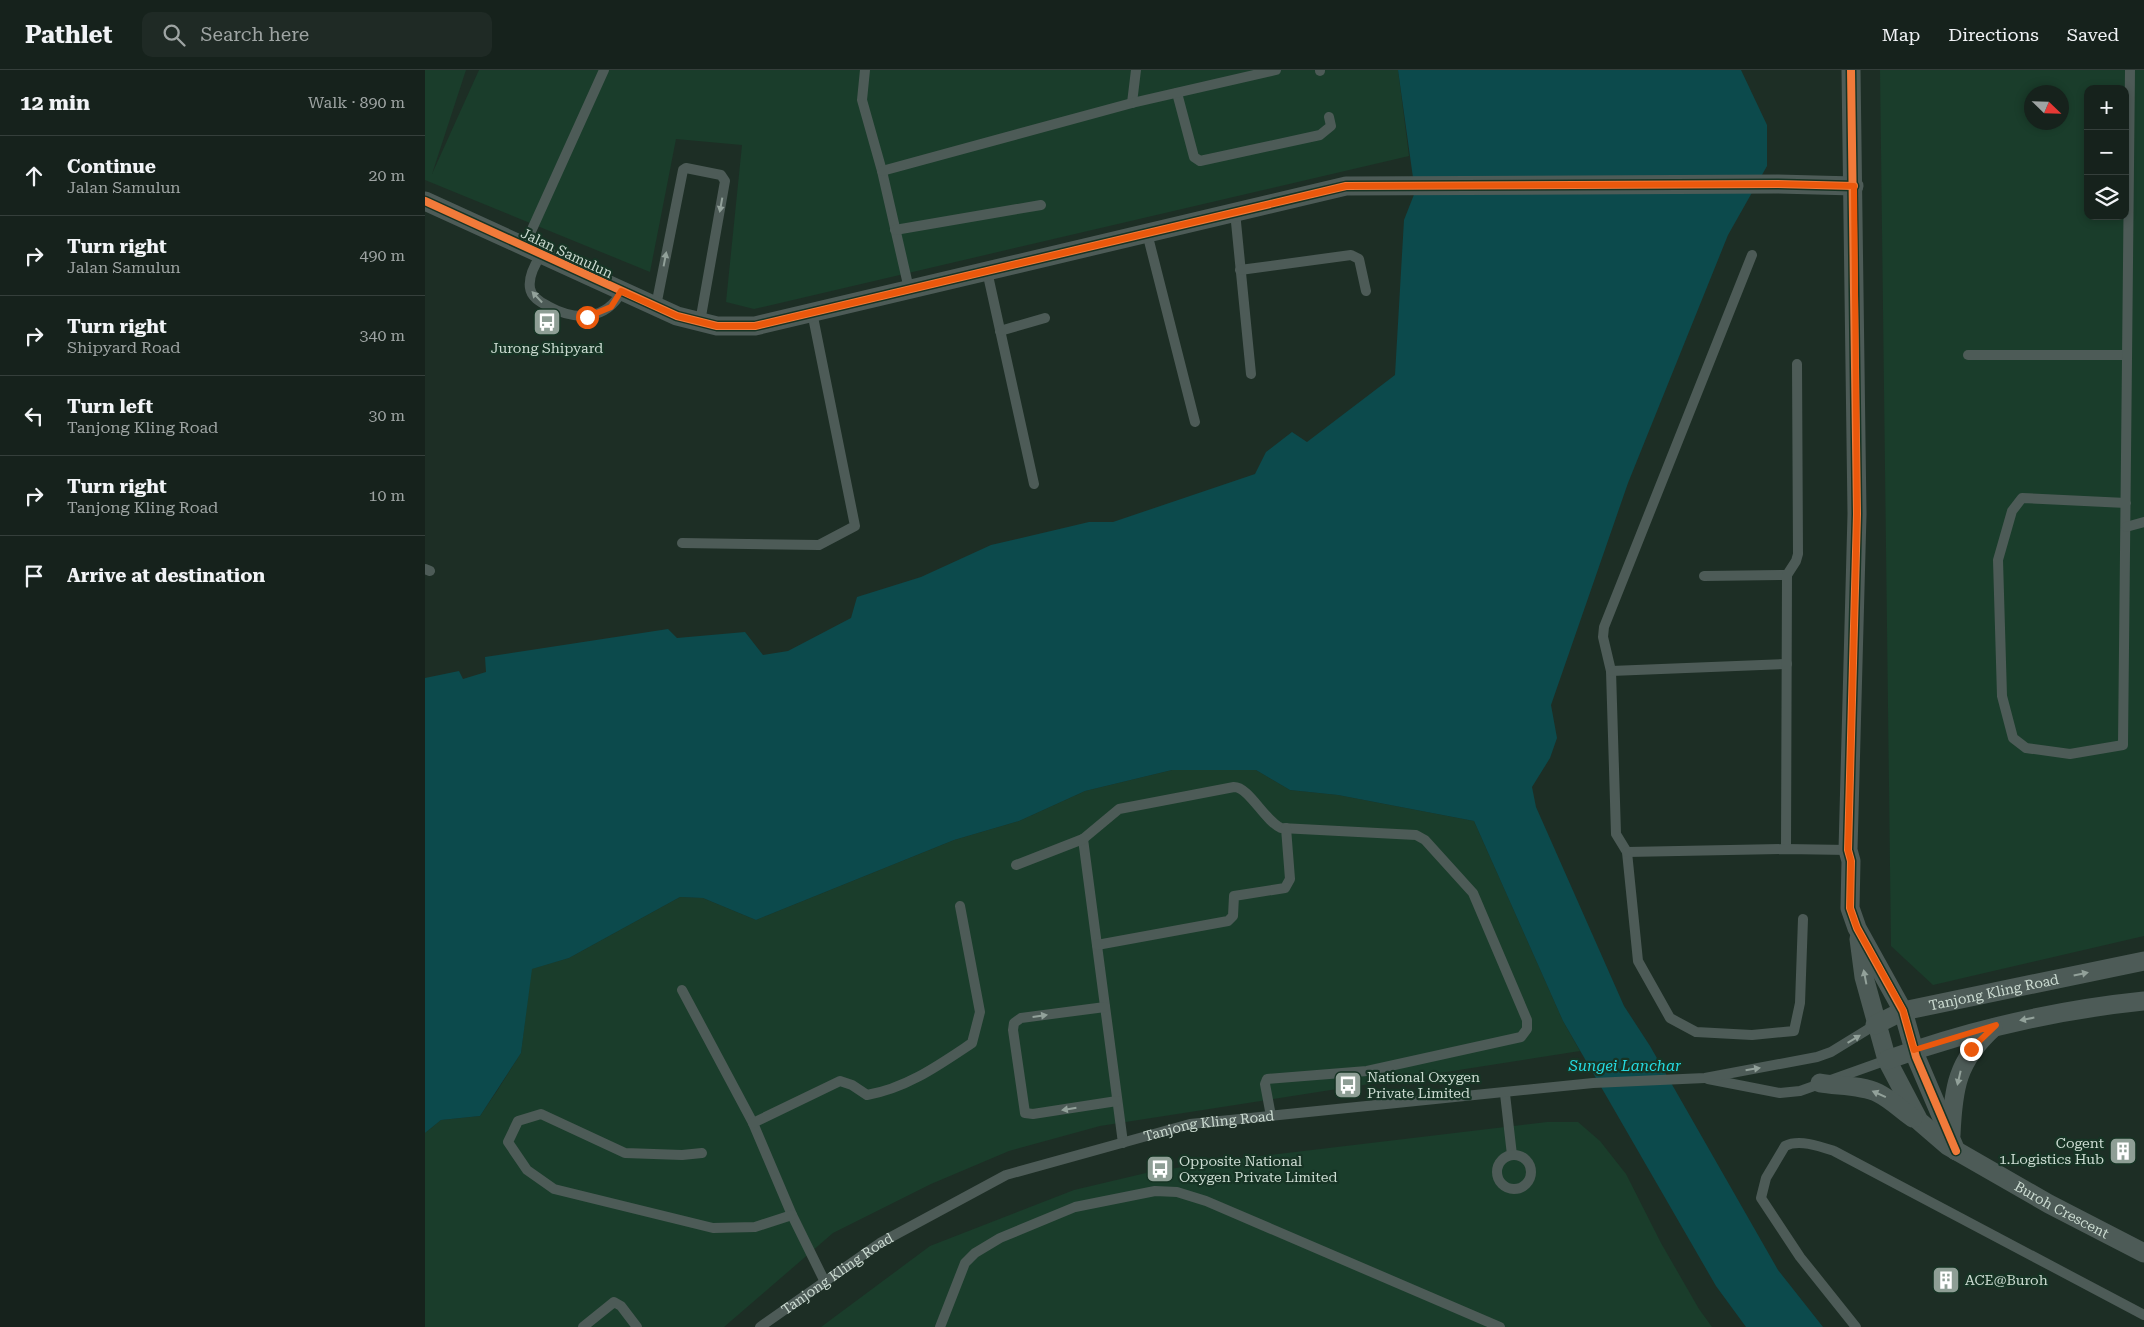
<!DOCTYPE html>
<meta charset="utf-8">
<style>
body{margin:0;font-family:"Roboto Serif",serif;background:#1f2a25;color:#f1f3f6}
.controls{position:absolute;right:15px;top:15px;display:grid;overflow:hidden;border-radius:10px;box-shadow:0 2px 8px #0003}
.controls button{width:45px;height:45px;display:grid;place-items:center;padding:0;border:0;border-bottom:1px solid #353f3b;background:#16221c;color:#f1f3f6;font:25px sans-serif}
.compass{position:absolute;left:1599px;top:15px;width:45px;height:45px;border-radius:50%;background:#16221c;box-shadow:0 2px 8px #0003;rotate:113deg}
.stop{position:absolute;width:15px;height:15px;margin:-11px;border:4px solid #ea580c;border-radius:50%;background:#fff}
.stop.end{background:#ea580c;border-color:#fff;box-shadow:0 1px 5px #0008}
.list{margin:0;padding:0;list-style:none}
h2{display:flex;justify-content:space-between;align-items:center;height:65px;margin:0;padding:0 20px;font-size:21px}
h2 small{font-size:16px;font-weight:400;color:#9ea4a3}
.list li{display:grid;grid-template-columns:32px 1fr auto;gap:15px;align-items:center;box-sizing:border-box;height:80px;padding:0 20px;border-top:1px solid #353f3b}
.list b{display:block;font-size:19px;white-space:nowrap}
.list p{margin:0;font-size:16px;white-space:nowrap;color:#9ea4a3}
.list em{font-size:16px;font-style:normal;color:#9ea4a3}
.icon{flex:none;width:28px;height:28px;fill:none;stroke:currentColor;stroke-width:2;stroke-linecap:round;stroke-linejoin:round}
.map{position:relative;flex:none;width:1719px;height:1257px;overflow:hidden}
header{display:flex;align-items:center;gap:30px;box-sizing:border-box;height:70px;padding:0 25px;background:#16221c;border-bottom:1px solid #353f3b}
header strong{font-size:24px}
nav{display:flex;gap:28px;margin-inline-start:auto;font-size:18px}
.search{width:350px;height:45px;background:#1f2a25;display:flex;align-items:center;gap:12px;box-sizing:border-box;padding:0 18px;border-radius:10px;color:#9ea4a3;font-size:19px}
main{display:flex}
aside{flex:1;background:#16221c}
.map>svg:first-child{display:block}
</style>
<header>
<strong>Pathlet</strong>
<div class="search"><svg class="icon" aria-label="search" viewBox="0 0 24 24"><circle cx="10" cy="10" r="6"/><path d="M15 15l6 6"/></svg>Search here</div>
<nav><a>Map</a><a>Directions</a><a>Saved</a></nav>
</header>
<main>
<aside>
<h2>12 min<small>Walk · 890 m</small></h2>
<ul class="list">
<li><svg class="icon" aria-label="ahead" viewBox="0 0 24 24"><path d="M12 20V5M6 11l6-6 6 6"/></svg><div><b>Continue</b><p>Jalan Samulun</p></div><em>20 m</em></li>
<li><svg class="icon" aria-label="right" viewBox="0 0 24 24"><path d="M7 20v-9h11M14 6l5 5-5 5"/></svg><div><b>Turn right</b><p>Jalan Samulun</p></div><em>490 m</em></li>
<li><svg class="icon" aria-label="right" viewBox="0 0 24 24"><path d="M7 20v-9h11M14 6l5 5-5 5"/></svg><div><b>Turn right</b><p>Shipyard Road</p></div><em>340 m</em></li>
<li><svg class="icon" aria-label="left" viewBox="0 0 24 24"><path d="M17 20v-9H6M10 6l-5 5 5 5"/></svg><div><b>Turn left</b><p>Tanjong Kling Road</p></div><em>30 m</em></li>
<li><svg class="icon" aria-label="right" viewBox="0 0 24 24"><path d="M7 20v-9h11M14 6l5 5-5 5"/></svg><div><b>Turn right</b><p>Tanjong Kling Road</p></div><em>10 m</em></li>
<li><svg class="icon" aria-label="arrive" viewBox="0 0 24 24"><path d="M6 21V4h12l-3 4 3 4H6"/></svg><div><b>Arrive at destination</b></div></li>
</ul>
</aside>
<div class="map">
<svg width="1719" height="1257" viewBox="0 0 1719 1257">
<rect width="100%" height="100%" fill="#1d2e25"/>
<g fill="#1a3d2b" fill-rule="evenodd">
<path d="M0,0H41L7,104L54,0H973L984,86L329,239L301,232L317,75L251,69L225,202L0,110Z"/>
<path d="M1455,0H1719V866L1508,915L1466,876ZM1663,19H1700V146H1663ZM1606,22H1636V52H1606Z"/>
<path d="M747,700H831L865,720L913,725L1049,751L1138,951L1155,981L675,1056L584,1081L506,1114L408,1163L299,1257H0V1063L16,1050L55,1046L72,1021L96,983L106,899L144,888L255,827L278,828L331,850L529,770L594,751L660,721Z"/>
<path d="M1122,1052H1153L1175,1071L1201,1104L1236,1173L1274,1239L1287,1257H396L505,1176L649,1120L721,1103L787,1092Z"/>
</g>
<path fill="#0c4a4c" d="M973,0H1316L1342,55V96L1303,165L1203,413L1126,635L1132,668L1125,688L1107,717L1111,737L1199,936L1225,976L1353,1200L1398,1257H1321L1291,1216L1138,951L1049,751L913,725L865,720L831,700H747L660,721L594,751L529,770L331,850L278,828L255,827L144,888L107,899L96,983L55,1046L16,1050L0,1063V608L34,601L38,609L61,602L60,587L243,559L252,568L320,562L338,585L363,581L426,548L432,527L496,507L566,475L664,452H688L830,404L841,382L867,362L882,372L970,305L979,150L990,122Z"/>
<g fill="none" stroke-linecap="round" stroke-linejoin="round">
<g stroke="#4d5b57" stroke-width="10">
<path d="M440,0L437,30L457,101L484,219"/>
<path d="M895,0V1"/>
<path d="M752,23L769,87L775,91L895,65L906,56L904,47"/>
<path d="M707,33L711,0"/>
<path d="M457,101L707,33L851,0"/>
<path d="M810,142L826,304"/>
<path d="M470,160L616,135"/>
<path d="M722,163L770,352"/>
<path d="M99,177L179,0"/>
<path d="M116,185C110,194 103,206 105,218C106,227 115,232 123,236C150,251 181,251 197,221"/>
<path d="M1327,185L1179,557L1178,567L1186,601L1191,764L1202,782L1213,891L1245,948L1271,962L1327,965L1369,961L1375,933L1378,849"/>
<path d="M815,200L926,185L934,189L941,221"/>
<path d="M562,201L609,414"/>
<path d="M231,236L258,100L261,98L296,105L300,111L275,252"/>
<path d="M575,261L620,248"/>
<path d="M1543,285H1702"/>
<path d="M1701,433L1597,428L1587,441L1573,490L1577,626L1588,668L1601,678L1645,684L1698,675L1705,0"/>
<path d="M1701,457L1719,452"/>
<path d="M257,473L394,475L430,456L387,242"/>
<path d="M0,499L5,501"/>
<path d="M1279,506L1362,505"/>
<path d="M1186,601L1362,594"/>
<path d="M658,769L698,1073"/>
<path d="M1361,779L1362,505L1371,491L1373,484L1372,294"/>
<path d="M1202,782L1361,779L1423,780"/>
<path d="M591,795L658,769L694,739L809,717C824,717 839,750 856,758L991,765L1000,770L1048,823L1102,950V959L1096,967L942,1001L842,1009L840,1014L846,1046"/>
<path d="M672,875L803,851L808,846L809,826L860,818L865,809L861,758"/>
<path d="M257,920L328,1053L367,1145L399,1210"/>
<path d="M680,937L596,948L589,953L588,960L600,1043L608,1044L692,1031"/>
<path d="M1283,1009L1355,1023L1375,1021L1462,990"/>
<path d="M1080,1024L1087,1085"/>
<path d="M328,1053L415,1011L427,1015L442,1025C482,1018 514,995 547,973L555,942L535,836"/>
<path d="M277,1083L257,1085L200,1083L116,1044L93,1051L83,1072L102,1100L129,1119L288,1158L330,1157L367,1145"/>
<circle cx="1089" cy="1102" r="17"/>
<path d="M158,1257L189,1232L196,1236L212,1257"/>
<path id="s1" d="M335,1257L455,1173L581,1105L765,1054L1168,1013L1280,1008L1392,987L1406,982L1450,955"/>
<path d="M515,1257L540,1193L550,1183L575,1168L650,1137L730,1121L752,1122L781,1131L1075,1257"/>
<path d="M1431,1257L1375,1187L1336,1128L1341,1108L1360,1076C1374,1069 1394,1076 1409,1081L1719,1245"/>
</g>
<g stroke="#4d5b57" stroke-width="19">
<path d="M1426,0L1432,444L1423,780L1426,791L1425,838L1432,858L1478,941L1491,987L1531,1081"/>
<path d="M0,131L252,246L292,256H330L921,116L1353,114L1429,116"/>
<path id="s2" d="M1434,869L1439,907L1462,990L1494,1051L1523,1076L1624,1134L1719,1183"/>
<path id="s3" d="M1450,955L1478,941L1719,891"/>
<path d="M1462,990C1545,960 1631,940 1719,931"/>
<path d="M1395,1013C1412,1016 1437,1015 1453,1023C1467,1030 1476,1040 1488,1048"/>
<path d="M1526,1065C1528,1018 1532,991 1568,958"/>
</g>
<g stroke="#173425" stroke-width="11">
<g id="cycleway">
<path d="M1426,0L1432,444L1423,780L1426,791L1425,838L1432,858L1478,941L1491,987L1531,1081"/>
<path d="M0,131L252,246L292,256H330L921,116L1353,114L1429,116"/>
</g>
</g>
<use href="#cycleway" stroke="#f17a3a" stroke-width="8"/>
</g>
<defs><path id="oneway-solid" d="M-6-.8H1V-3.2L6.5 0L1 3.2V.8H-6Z" transform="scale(1.25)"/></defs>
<g fill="#92a19a">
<use href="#oneway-solid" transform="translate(296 135) rotate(100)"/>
<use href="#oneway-solid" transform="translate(240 189) rotate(-79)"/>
<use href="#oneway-solid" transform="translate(112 227) rotate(-133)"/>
<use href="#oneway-solid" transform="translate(1656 904) rotate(-12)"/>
<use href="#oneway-solid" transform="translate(1440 907) rotate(-101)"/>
<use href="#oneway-solid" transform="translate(615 946) rotate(-8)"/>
<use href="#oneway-solid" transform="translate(1602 949) rotate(169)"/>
<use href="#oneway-solid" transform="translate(1429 969) rotate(-31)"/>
<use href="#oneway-solid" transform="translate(1328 999) rotate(-9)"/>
<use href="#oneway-solid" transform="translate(1534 1008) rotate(103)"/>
<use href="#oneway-solid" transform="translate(1454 1024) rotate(-156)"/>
<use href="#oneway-solid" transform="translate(644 1039) rotate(171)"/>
</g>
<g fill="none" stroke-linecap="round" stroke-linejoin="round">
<path stroke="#ea580c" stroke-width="6" d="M162,247L186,237L196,221L252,246L292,256H330L921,116L1353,114L1429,116L1432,444L1423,780L1426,791L1425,838L1432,858L1478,940L1489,980L1571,955L1546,979"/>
</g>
<defs>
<g id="bus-square" transform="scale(1.4375)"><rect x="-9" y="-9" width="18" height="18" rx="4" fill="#8e9e95" stroke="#173425"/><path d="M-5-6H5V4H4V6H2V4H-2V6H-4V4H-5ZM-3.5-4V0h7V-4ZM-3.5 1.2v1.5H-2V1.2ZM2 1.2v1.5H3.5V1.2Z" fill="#fff"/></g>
<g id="building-square" transform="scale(1.4375)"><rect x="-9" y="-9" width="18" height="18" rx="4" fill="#8e9e95" stroke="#173425"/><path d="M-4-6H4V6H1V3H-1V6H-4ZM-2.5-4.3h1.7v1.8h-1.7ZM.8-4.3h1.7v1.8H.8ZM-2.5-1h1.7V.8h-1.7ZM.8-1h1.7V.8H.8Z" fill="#fff"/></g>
</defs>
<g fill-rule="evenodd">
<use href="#bus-square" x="122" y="252"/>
<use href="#bus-square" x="923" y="1015"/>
<use href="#building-square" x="1698" y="1081"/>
<use href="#bus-square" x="735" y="1099"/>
<use href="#building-square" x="1521" y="1210"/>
</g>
<g text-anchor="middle" stroke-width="4.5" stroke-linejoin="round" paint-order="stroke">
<g font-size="14" fill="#cbdbd1" stroke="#173425">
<text transform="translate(142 183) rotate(25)" y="5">Jalan Samulun</text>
<text dy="5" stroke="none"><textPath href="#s3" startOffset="124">Tanjong Kling Road</textPath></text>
<text dy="5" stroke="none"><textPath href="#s1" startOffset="499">Tanjong Kling Road</textPath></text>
<text dy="5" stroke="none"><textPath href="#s2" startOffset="362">Buroh Crescent</textPath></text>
<text dy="5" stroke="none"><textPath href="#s1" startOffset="94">Tanjong Kling Road</textPath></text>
</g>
<g font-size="14" fill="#cbdbd1" stroke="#173425" text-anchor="start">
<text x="122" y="283" text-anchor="middle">Jurong Shipyard</text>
<text x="942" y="1012">National Oxygen<tspan x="942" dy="16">Private Limited</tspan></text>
<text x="1679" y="1078" text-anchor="end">Cogent<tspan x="1679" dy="16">1.Logistics Hub</tspan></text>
<text x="754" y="1096">Opposite National<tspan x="754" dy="16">Oxygen Private Limited</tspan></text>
<text x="1540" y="1215">ACE@Buroh</text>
</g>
<g font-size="15" font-style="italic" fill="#25dae1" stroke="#173425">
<text x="1200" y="1001">Sungei Lanchar</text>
</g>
</g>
</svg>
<div class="controls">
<button>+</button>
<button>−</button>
<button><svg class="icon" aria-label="layers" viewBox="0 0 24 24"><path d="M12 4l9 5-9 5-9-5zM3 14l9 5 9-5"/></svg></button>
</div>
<svg class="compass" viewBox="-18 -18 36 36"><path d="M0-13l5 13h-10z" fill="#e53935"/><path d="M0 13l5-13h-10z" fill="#9ea4a3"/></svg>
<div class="stop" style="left:162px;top:247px"></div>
<div class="stop end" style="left:1546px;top:979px"></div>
</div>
</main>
